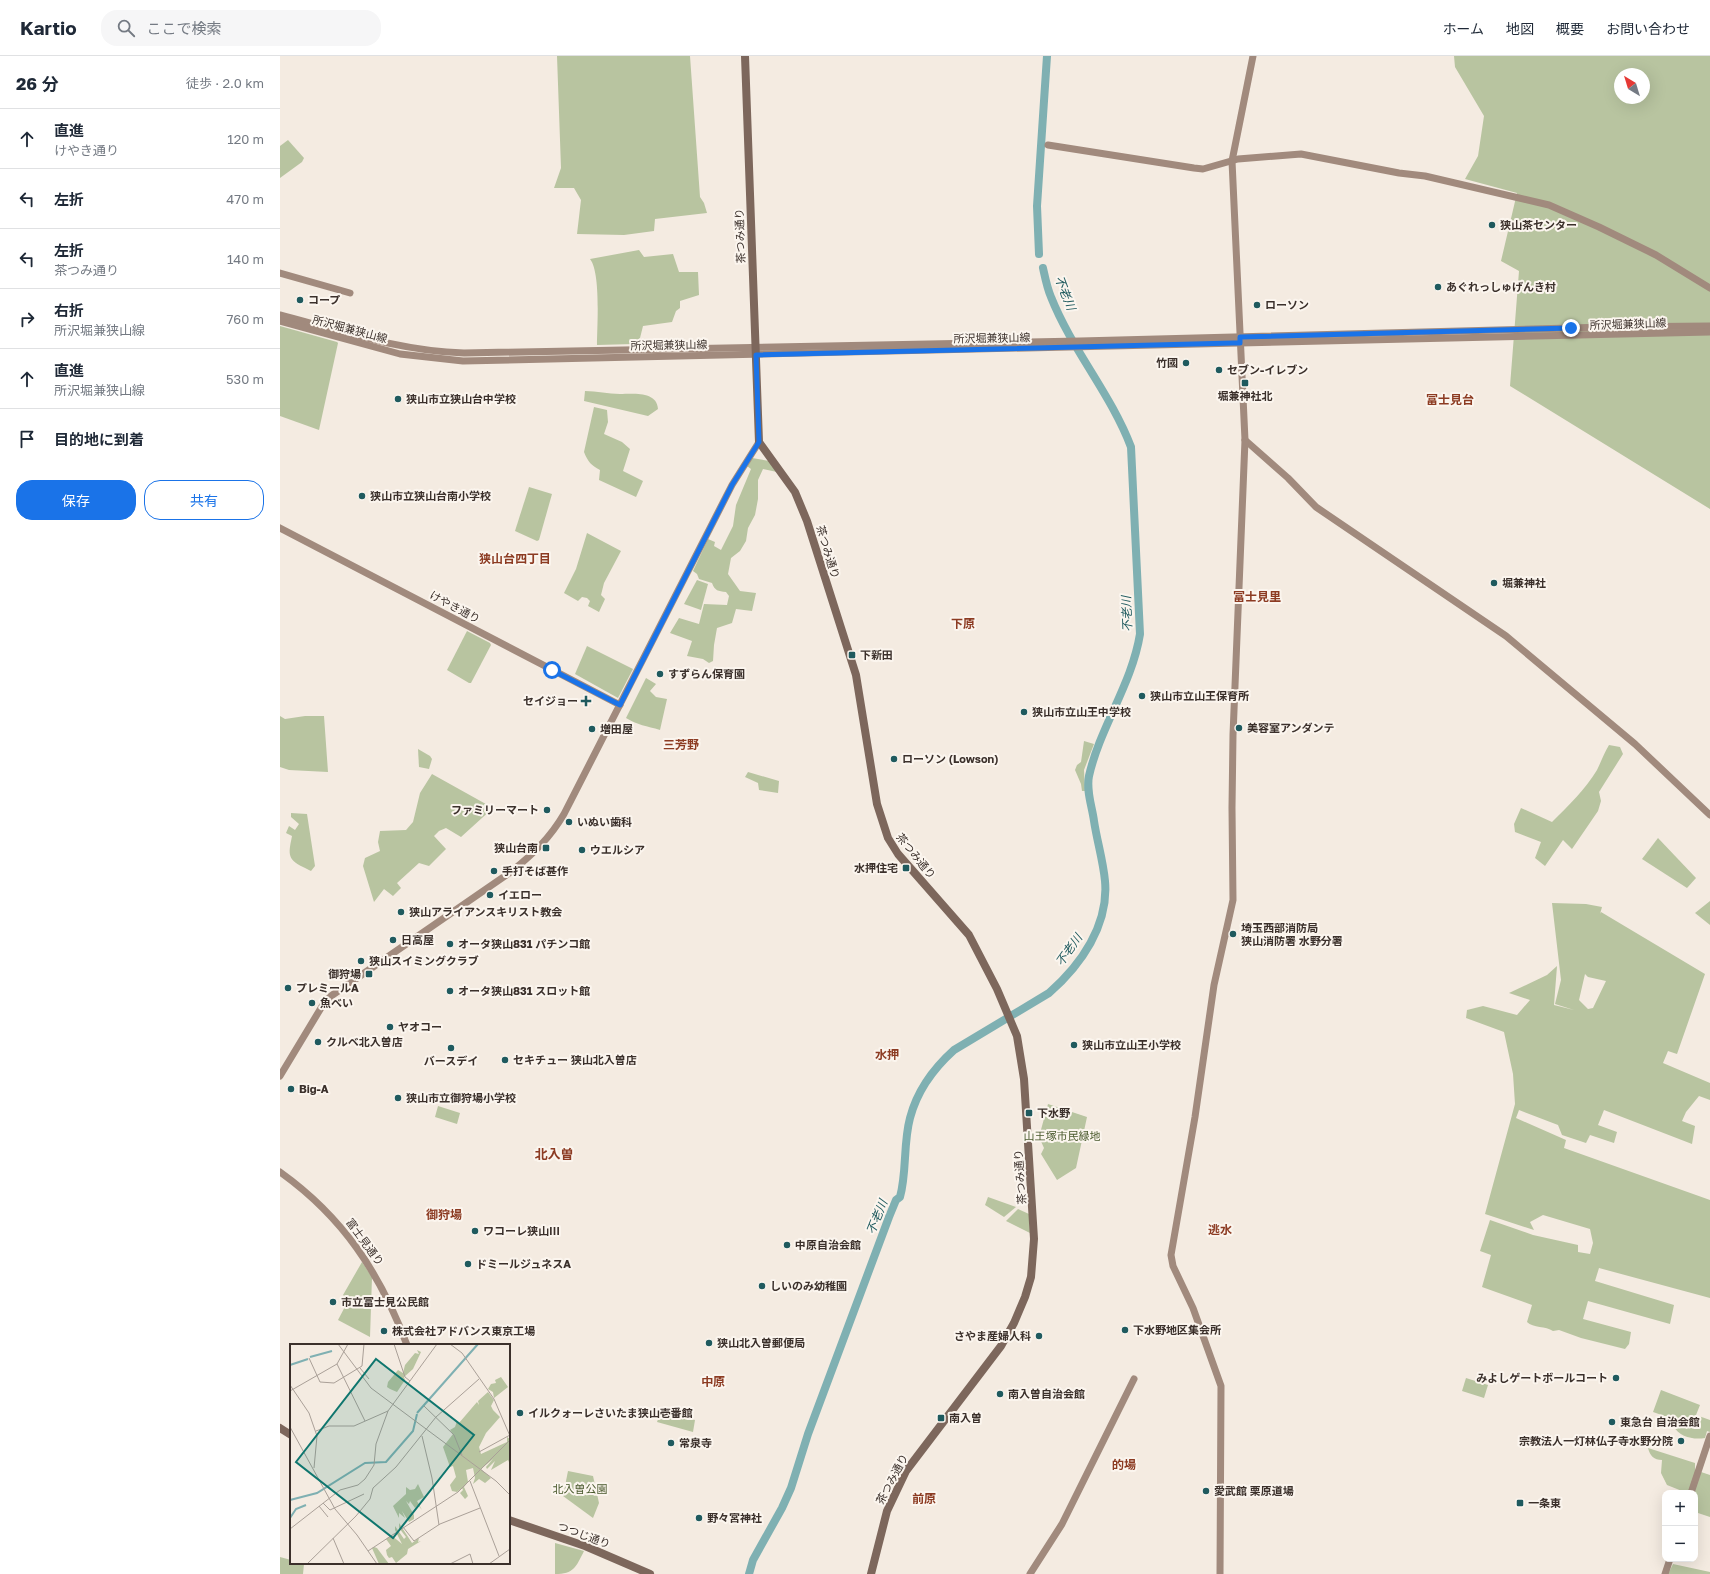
<!DOCTYPE html>
<html lang="ja">
<meta charset="utf-8">
<style>
body{margin:0;font-family:"Golos Text","Noto Sans JP",sans-serif;background:#f6f6f7;color:#1f2937}
.controls{position:absolute;right:12px;bottom:12px;display:grid;overflow:hidden;border-radius:8px;box-shadow:0 4px 16px #0002}
.controls button{width:36px;height:36px;display:grid;place-items:center;padding:0;border:0;border-bottom:1px solid #e0e1e3;background:#fff;color:#1f2937;font:20px sans-serif}
.compass{position:absolute;left:1334px;top:12px;width:36px;height:36px;border-radius:50%;background:#fff;box-shadow:0 4px 16px #0002;rotate:322deg}
.stop{position:absolute;width:12px;height:12px;margin:-9px;border:3px solid #1a73e8;border-radius:50%;background:#fff}
.stop.end{background:#1a73e8;border-color:#fff;box-shadow:0 1px 4px #0008}
.list{margin:0;padding:0;list-style:none}
h2{display:flex;justify-content:space-between;align-items:center;height:52px;margin:0;padding:0 16px;font-size:17px}
h2 small{font-size:13px;font-weight:400;color:#747a83}
.list li{display:grid;grid-template-columns:26px 1fr auto;gap:12px;align-items:center;box-sizing:border-box;height:60px;padding:0 16px;border-top:1px solid #e0e1e3}
.list b{display:block;font-size:15px;white-space:nowrap}
.list p{margin:0;font-size:13px;white-space:nowrap;color:#747a83}
.list em{font-size:13px;font-style:normal;color:#747a83}
.actions{display:flex;gap:8px;padding:12px 16px}
.actions a{flex:1;padding:9px 0;border:1px solid #1a73e8;border-radius:16px;text-align:center;font-size:14px;color:#1a73e8}
.actions .main{background:#1a73e8;color:#fff}
.icon{flex:none;width:22px;height:22px;fill:none;stroke:currentColor;stroke-width:2;stroke-linecap:round;stroke-linejoin:round}
.map{position:relative;flex:none;width:1430px;height:1518px;overflow:hidden}
header{display:flex;align-items:center;gap:24px;box-sizing:border-box;height:56px;padding:0 20px;background:#fff;border-bottom:1px solid #e0e1e3}
header strong{font-size:19px}
nav{display:flex;gap:22px;margin-inline-start:auto;font-size:14px}
.search{width:280px;height:36px;background:#f6f6f7;display:flex;align-items:center;gap:10px;box-sizing:border-box;padding:0 14px;border-radius:16px;color:#747a83;font-size:15px}
main{display:flex}
aside{flex:1;background:#fff}
.map>svg:first-child{display:block}
</style>
<header>
<strong>Kartio</strong>
<div class="search"><svg class="icon" aria-label="search" viewBox="0 0 24 24"><circle cx="10" cy="10" r="6"/><path d="M15 15l6 6"/></svg>ここで検索</div>
<nav><a>ホーム</a><a>地図</a><a>概要</a><a>お問い合わせ</a></nav>
</header>
<main>
<aside>
<h2>26 分<small>徒歩 · 2.0 km</small></h2>
<ul class="list">
<li><svg class="icon" aria-label="ahead" viewBox="0 0 24 24"><path d="M12 20V5M6 11l6-6 6 6"/></svg><div><b>直進</b><p>けやき通り</p></div><em>120 m</em></li>
<li><svg class="icon" aria-label="left" viewBox="0 0 24 24"><path d="M17 20v-9H6M10 6l-5 5 5 5"/></svg><div><b>左折</b></div><em>470 m</em></li>
<li><svg class="icon" aria-label="left" viewBox="0 0 24 24"><path d="M17 20v-9H6M10 6l-5 5 5 5"/></svg><div><b>左折</b><p>茶つみ通り</p></div><em>140 m</em></li>
<li><svg class="icon" aria-label="right" viewBox="0 0 24 24"><path d="M7 20v-9h11M14 6l5 5-5 5"/></svg><div><b>右折</b><p>所沢堀兼狭山線</p></div><em>760 m</em></li>
<li><svg class="icon" aria-label="ahead" viewBox="0 0 24 24"><path d="M12 20V5M6 11l6-6 6 6"/></svg><div><b>直進</b><p>所沢堀兼狭山線</p></div><em>530 m</em></li>
<li><svg class="icon" aria-label="arrive" viewBox="0 0 24 24"><path d="M6 21V4h12l-3 4 3 4H6"/></svg><div><b>目的地に到着</b></div></li>
</ul>
<div class="actions"><a class="main">保存</a><a>共有</a></div>
</aside>
<div class="map">
<svg width="1430" height="1518" viewBox="0 0 1430 1518">
<rect width="100%" height="100%" fill="#f4ebe1"/>
<g fill="#b8c4a0" fill-rule="evenodd">
<path d="M277,0H410L420,141L424,147L427,157L375,163L374,175L344,179L297,178L301,144L294,132H274L281,112Z"/>
<path d="M1174,0H1430V453L1230,330L1239,215L1221,205L1237,137L1185,123L1198,100L1204,60L1175,11ZM1340,18H1364V42H1340Z"/>
<path d="M8,84L24,102L22,106L0,122V90Z"/>
<path d="M359,194L364,201L393,198L399,216H418L419,239L400,245V252L396,255L392,266L363,270L360,282L354,288L317,289C317,270 321,217 310,203Z"/>
<path d="M0,270L57,286L58,287L39,374L0,360Z"/>
<path d="M305,335C317,335 328,338 340,338C353,338 377,335 378,353L368,360L304,345Z"/>
<path d="M314,351L327,354L328,366L324,378L342,386L350,393L343,415L363,425L356,441L319,424L320,414C311,409 308,406 304,396Z"/>
<path d="M472,402L489,405L497,416L483,413L478,424V443L475,459L468,472L466,485L460,495L451,502L448,518L460,535L476,537L472,555L456,553L452,567L437,572L434,589L433,605L429,607L423,603L407,600L412,585L390,577L399,562L419,568L424,548L447,549L449,540L446,536C438,535 435,535 432,527L419,523L417,518L413,515L428,483L435,486L434,490L441,494L453,470L456,449L471,413L467,410Z"/>
<path d="M249,431L272,438L259,484L257,485L235,475Z"/>
<path d="M307,477L341,495L324,527L321,539L325,543L319,556L308,550L310,545L307,542L302,541L298,545L284,537L296,513Z"/>
<path d="M417,524L428,528L421,554L404,548Z"/>
<path d="M187,575L210,587L211,589L191,627H189L167,614Z"/>
<path d="M307,590L353,613L338,642L295,618Z"/>
<path d="M366,622L376,628L370,635L376,641L387,643L380,674C367,670 357,669 346,662Z"/>
<path d="M0,660L5,663L25,660H44L48,716L9,714L0,711Z"/>
<path d="M804,685L814,688L804,714L805,735H802L801,728L795,714L797,709L801,706Z"/>
<path d="M1329,689L1340,691L1343,698L1319,736L1321,745L1318,755L1292,793L1283,784L1265,810L1255,802L1261,786L1235,776L1234,768L1241,752L1272,766C1288,750 1305,734 1317,714C1321,706 1324,697 1329,689Z"/>
<path d="M138,693L150,700L152,703L149,713L139,711Z"/>
<path d="M468,716L499,725L498,737L479,734L478,727L465,721Z"/>
<path d="M152,718L213,752L181,781L166,772L159,775L154,780L166,793L149,810L139,807L117,827L121,832L113,840L104,833L94,846L83,810L85,802L100,795L98,786L100,775L126,774L133,766L140,737Z"/>
<path d="M11,757L27,758L35,810L31,815C28,814 26,812 23,811C6,803 9,796 12,780L6,777L9,770L15,774L19,768L11,761Z"/>
<path d="M1378,782L1416,822L1407,832L1362,803Z"/>
<path d="M1430,845V869L1415,857Z"/>
<path d="M1272,847L1306,848L1322,851L1320,858L1321,856L1425,918L1397,998L1388,995L1383,1007L1430,1027V1044L1419,1040L1406,1056L1402,1065L1415,1070L1412,1088L1324,1054L1318,1069L1337,1076L1334,1087L1310,1079L1306,1087L1282,1079L1278,1069L1239,1054L1236,1062L1286,1084L1284,1092L1430,1144V1242L1319,1212L1315,1225L1394,1249L1390,1268L1308,1245L1303,1263L1351,1276L1349,1288L1345,1293L1301,1282L1279,1274L1273,1275C1266,1270 1253,1272 1247,1266L1252,1249L1202,1231L1211,1199L1200,1195L1210,1164L1253,1179L1298,1189V1196L1310,1198L1313,1187L1310,1173L1263,1159L1250,1166L1254,1174L1205,1158L1235,1048L1233,1018L1224,976L1186,962L1187,954L1203,950L1237,959L1250,944L1229,937L1267,919L1277,910L1274,949L1294,954L1275,948L1281,924ZM1305,918L1308,921L1326,925L1313,952L1308,953L1299,944Z"/>
<path d="M768,1048L807,1061L796,1112L777,1124L761,1098L764,1092L759,1081Z"/>
<path d="M158,1050L180,1057L177,1068L155,1061Z"/>
<path d="M708,1141L736,1151L724,1161L705,1149Z"/>
<path d="M738,1153L749,1158L750,1177L726,1165Z"/>
<path d="M82,1206L92,1221L90,1281L58,1264L69,1243L63,1239Z"/>
<path d="M1186,1322L1208,1329L1204,1342L1182,1335Z"/>
<path d="M1381,1334L1420,1349L1416,1359L1430,1364V1376L1427,1375L1425,1382C1413,1384 1400,1381 1393,1370V1363L1373,1356Z"/>
<path d="M381,1355L415,1364L413,1376L377,1366Z"/>
<path d="M1368,1392L1415,1407V1414L1430,1419V1461L1415,1456V1437H1407L1387,1429L1381,1417L1382,1404C1374,1404 1370,1400 1368,1392Z"/>
<path d="M288,1415L313,1420L319,1447L313,1462L283,1440Z"/>
<path d="M275,1487L304,1495C296,1511 294,1518 275,1518Z"/>
<path d="M0,1501L11,1504V1507L24,1508L23,1518H0Z"/>
<path d="M1393,1508L1430,1516V1518H1388Z"/>
</g>
<g fill="none" stroke-linecap="round" stroke-linejoin="round">
<g stroke="#7fb0b2" stroke-width="8">
<path d="M759,198L757,150L767,0"/>
<path d="M469,1518L473,1504L502,1452L511,1432L528,1378L609,1161L616,1144L620,1141C627,1116 623,1088 630,1062C637,1035 654,1012 674,994L769,937C801,909 829,869 825,825C823,804 817,785 814,765C812,750 806,735 809,720C820,671 852,628 860,578L851,391C831,338 792,294 771,241C767,232 765,221 763,212"/>
</g>
<g stroke="#a18a7d" stroke-width="7">
<path d="M768,89L914,112L923,113L958,103L1021,98L1119,117L1145,120L1269,149L1319,171L1376,199L1430,232"/>
<path d="M0,217L70,237"/>
<path d="M0,259C61,275 121,295 184,297L800,285L1326,271L1430,270"/>
<path d="M0,265L120,298L183,305L1430,276"/>
<path d="M965,384L1008,422L1036,451L1226,580L1355,688L1430,759"/>
<path d="M0,472L340,649"/>
<path d="M0,1020L44,947L51,940L232,815C253,798 270,782 284,758L452,429L479,386"/>
<path d="M0,1116C63,1161 100,1217 127,1289"/>
<path d="M1411,1437L1430,1380"/>
<path d="M750,1518L782,1468L854,1323"/>
<path d="M940,1518L941,1330L913,1252L893,1210L891,1199L915,1061L934,929L953,844L952,752L953,679L965,384L952,105L973,0"/>
<path d="M1385,1518L1390,1503"/>
</g>
<g stroke="#7d675c" stroke-width="8">
<path d="M465,0L479,386L515,436L527,465L576,619L597,748L608,782L618,798L689,879L717,933L737,980L744,1023L754,1183L751,1221L745,1241L734,1267L721,1290L626,1415L607,1455L591,1518"/>
<path d="M0,1372L11,1379"/>
<path d="M229,1464L305,1490L370,1518"/>
</g>
</g>
<g fill="none" stroke-linecap="round" stroke-linejoin="round">
<path stroke="#1a73e8" stroke-width="5" d="M272,614L340,649L452,429L479,386L476,299L953,287H960V281L1291,272"/>
</g>
<g fill="#1f5a5e" stroke="#fbf5ee" stroke-width="1.5">
<circle cx="1212" cy="169" r="4"/>
<circle cx="1158" cy="231" r="4"/>
<circle cx="20" cy="244" r="4"/>
<circle cx="977" cy="249" r="4"/>
<circle cx="906" cy="307" r="4"/>
<circle cx="939" cy="314" r="4"/>
<rect x="961" y="323" width="8" height="8" rx="2"/>
<circle cx="118" cy="343" r="4"/>
<circle cx="82" cy="440" r="4"/>
<circle cx="1214" cy="527" r="4"/>
<rect x="568" y="595" width="8" height="8" rx="2"/>
<circle cx="380" cy="618" r="4"/>
<circle cx="862" cy="640" r="4"/>
<path d="M304 639h4v4h4v4h-4v4h-4v-4h-4v-4h4z"/>
<circle cx="744" cy="656" r="4"/>
<circle cx="959" cy="672" r="4"/>
<circle cx="312" cy="673" r="4"/>
<circle cx="614" cy="703" r="4"/>
<circle cx="267" cy="754" r="4"/>
<circle cx="289" cy="766" r="4"/>
<rect x="262" y="788" width="8" height="8" rx="2"/>
<circle cx="302" cy="794" r="4"/>
<rect x="622" y="808" width="8" height="8" rx="2"/>
<circle cx="214" cy="815" r="4"/>
<circle cx="210" cy="839" r="4"/>
<circle cx="121" cy="856" r="4"/>
<circle cx="953" cy="878" r="4"/>
<circle cx="113" cy="884" r="4"/>
<circle cx="170" cy="888" r="4"/>
<circle cx="81" cy="905" r="4"/>
<rect x="85" y="914" width="8" height="8" rx="2"/>
<circle cx="8" cy="932" r="4"/>
<circle cx="170" cy="935" r="4"/>
<circle cx="32" cy="947" r="4"/>
<circle cx="110" cy="971" r="4"/>
<circle cx="38" cy="986" r="4"/>
<circle cx="794" cy="989" r="4"/>
<circle cx="171" cy="992" r="4"/>
<circle cx="225" cy="1004" r="4"/>
<circle cx="11" cy="1033" r="4"/>
<circle cx="118" cy="1042" r="4"/>
<rect x="745" y="1053" width="8" height="8" rx="2"/>
<circle cx="195" cy="1175" r="4"/>
<circle cx="507" cy="1189" r="4"/>
<circle cx="188" cy="1208" r="4"/>
<circle cx="482" cy="1230" r="4"/>
<circle cx="53" cy="1246" r="4"/>
<circle cx="845" cy="1274" r="4"/>
<circle cx="104" cy="1275" r="4"/>
<circle cx="759" cy="1280" r="4"/>
<circle cx="429" cy="1287" r="4"/>
<circle cx="1336" cy="1322" r="4"/>
<circle cx="720" cy="1338" r="4"/>
<circle cx="240" cy="1357" r="4"/>
<rect x="657" y="1358" width="8" height="8" rx="2"/>
<circle cx="1332" cy="1366" r="4"/>
<circle cx="1401" cy="1385" r="4"/>
<circle cx="391" cy="1387" r="4"/>
<circle cx="926" cy="1435" r="4"/>
<rect x="1236" y="1443" width="8" height="8" rx="2"/>
<circle cx="419" cy="1462" r="4"/>
</g>
<g text-anchor="middle" stroke-width="4" stroke-linejoin="round" paint-order="stroke">
<g font-size="11" font-weight="bold" fill="#3b302b" stroke="#fbf5ee" text-anchor="start">
<text x="1220" y="173">狭山茶センター</text>
<text x="1166" y="235">あぐれっしゅげんき村</text>
<text x="28" y="248">コープ</text>
<text x="985" y="253">ローソン</text>
<text x="898" y="311" text-anchor="end">竹國</text>
<text x="947" y="318">セブン-イレブン</text>
<text x="965" y="344" text-anchor="middle">堀兼神社北</text>
<text x="126" y="347">狭山市立狭山台中学校</text>
<text x="90" y="444">狭山市立狭山台南小学校</text>
<text x="1222" y="531">堀兼神社</text>
<text x="580" y="603">下新田</text>
<text x="388" y="622">すずらん保育園</text>
<text x="870" y="644">狭山市立山王保育所</text>
<text x="298" y="649" text-anchor="end">セイジョー</text>
<text x="752" y="660">狭山市立山王中学校</text>
<text x="967" y="676">美容室アンダンテ</text>
<text x="320" y="677">増田屋</text>
<text x="622" y="707">ローソン (Lowson)</text>
<text x="259" y="758" text-anchor="end">ファミリーマート</text>
<text x="297" y="770">いぬい歯科</text>
<text x="258" y="796" text-anchor="end">狭山台南</text>
<text x="310" y="798">ウエルシア</text>
<text x="618" y="816" text-anchor="end">水押住宅</text>
<text x="222" y="819">手打そば甚作</text>
<text x="218" y="843">イエロー</text>
<text x="129" y="860">狭山アライアンスキリスト教会</text>
<text x="961" y="876">埼玉西部消防局<tspan x="961" dy="13">狭山消防署 水野分署</tspan></text>
<text x="121" y="888">日高屋</text>
<text x="178" y="892">オータ狭山831 パチンコ館</text>
<text x="89" y="909">狭山スイミングクラブ</text>
<text x="81" y="922" text-anchor="end">御狩場</text>
<text x="16" y="936">プレミールA</text>
<text x="178" y="939">オータ狭山831 スロット館</text>
<text x="40" y="951">魚べい</text>
<text x="118" y="975">ヤオコー</text>
<text x="46" y="990">クルベ北入曽店</text>
<text x="802" y="993">狭山市立山王小学校</text>
<text x="233" y="1008">セキチュー 狭山北入曽店</text>
<text x="171" y="1009" text-anchor="middle">バースデイ</text>
<text x="19" y="1037">Big-A</text>
<text x="126" y="1046">狭山市立御狩場小学校</text>
<text x="757" y="1061">下水野</text>
<text x="203" y="1179">ワコーレ狭山Ⅲ</text>
<text x="515" y="1193">中原自治会館</text>
<text x="196" y="1212">ドミールジュネスA</text>
<text x="490" y="1234">しいのみ幼稚園</text>
<text x="61" y="1250">市立富士見公民館</text>
<text x="853" y="1278">下水野地区集会所</text>
<text x="112" y="1279">株式会社アドバンス東京工場</text>
<text x="751" y="1284" text-anchor="end">さやま産婦人科</text>
<text x="437" y="1291">狭山北入曽郵便局</text>
<text x="1328" y="1326" text-anchor="end">みよしゲートボールコート</text>
<text x="728" y="1342">南入曽自治会館</text>
<text x="248" y="1361">イルクォーレさいたま狭山壱番館</text>
<text x="669" y="1366">南入曽</text>
<text x="1340" y="1370">東急台 自治会館</text>
<text x="1393" y="1389" text-anchor="end">宗教法人一灯林仏子寺水野分院</text>
<text x="399" y="1391">常泉寺</text>
<text x="934" y="1439">愛武館 栗原道場</text>
<text x="1248" y="1451">一条東</text>
<text x="427" y="1466">野々宮神社</text>
</g>
<g font-size="11" fill="#3b302b" stroke="#fbf5ee">
<text transform="translate(460 180) rotate(-92)" y="4">茶つみ通り</text>
<text transform="translate(1348 268) rotate(-2)" y="4">所沢堀兼狭山線</text>
<text transform="translate(70 273) rotate(15)" y="4">所沢堀兼狭山線</text>
<text transform="translate(712 282) rotate(-1)" y="4">所沢堀兼狭山線</text>
<text transform="translate(389 289) rotate(-1)" y="4">所沢堀兼狭山線</text>
<text transform="translate(548 496) rotate(73)" y="4">茶つみ通り</text>
<text transform="translate(175 551) rotate(28)" y="4">けやき通り</text>
<text transform="translate(636 800) rotate(51)" y="4">茶つみ通り</text>
<text transform="translate(740 1121) rotate(-94)" y="4">茶つみ通り</text>
<text transform="translate(85 1186) rotate(54)" y="4">富士見通り</text>
<text transform="translate(612 1423) rotate(-62)" y="4">茶つみ通り</text>
<text transform="translate(304 1479) rotate(20)" y="4">つつじ通り</text>
</g>
<g font-size="11" fill="#4a5a2e" stroke="#fbf5ee">
<text x="782" y="1084">山王塚市民緑地</text>
<text x="300" y="1437">北入曽公園</text>
</g>
<g font-size="12" font-style="italic" fill="#1f5a5e" stroke="#fbf5ee">
<text transform="translate(785 237) rotate(69)" y="4">不老川</text>
<text transform="translate(847 558) rotate(-92)" y="4">不老川</text>
<text transform="translate(789 894) rotate(-55)" y="4">不老川</text>
<text transform="translate(597 1161) rotate(-68)" y="4">不老川</text>
</g>
<g font-size="12" font-weight="bold" fill="#8c3b22" stroke="#fbf5ee">
<text x="1170" y="348">富士見台</text>
<text x="235" y="507">狭山台四丁目</text>
<text x="977" y="545">富士見里</text>
<text x="683" y="572">下原</text>
<text x="401" y="693">三芳野</text>
<text x="607" y="1003">水押</text>
<text x="164" y="1163">御狩場</text>
<text x="940" y="1178">逃水</text>
<text x="433" y="1330">中原</text>
<text x="844" y="1413">的場</text>
<text x="644" y="1447">前原</text>
</g>
<g font-size="13" font-weight="bold" fill="#8c3b22" stroke="#fbf5ee">
<text x="274" y="1103">北入曽</text>
</g>
</g>
<g transform="translate(10 1288)">
<rect width="220" height="220" fill="#f4ebe1"/>
<path d="M127,6L131,8L123,25L114,33L115,36L107,48L100,45L97,43L98,38L108,26L113,29L115,21L125,9L129,10ZM211,33L218,43L204,54L203,48L198,45L201,40L206,39L205,36ZM198,48L204,56L201,62L203,66L210,73L196,89L189,103L191,110L217,98V93L220,95V120L218,116L201,126L205,117L197,125L196,123L203,115L191,125L201,134L195,139L189,135L183,140L185,134L183,124L176,126L178,138L174,143L178,152L175,155L170,149L173,146L172,144L167,148L162,147L160,141L166,133L163,122L160,123L153,103L163,90L160,86L165,83L167,77L169,79L187,58L189,61L188,57ZM128,140L134,153L127,157L132,166L128,161L125,164L120,157L119,160L116,157L124,171V175L119,178L112,167L115,174L109,169V174L103,162L116,150V143L120,146L125,145ZM109,179L122,199L129,194L128,198L131,197L118,205L117,210L106,219L102,213L99,214L97,211L96,206L101,202L96,195L101,191L112,200L105,186V182L114,195L116,193L109,184ZM84,203L87,204L99,220H89L82,204Z" fill="#b8c4a0"/>
<path fill="none" stroke="#7fb0b2" stroke-width="2" d="M20,13L42,7M0,21L18,15M127,69L188,0M0,156L27,149L75,119L96,118L123,87L127,70M0,174L6,165L16,161"/>
<path fill="none" stroke="#aaa098" stroke-width="1" d="M48,0L81,44L206,137L220,151M104,0L115,33L120,37M160,0L172,9L204,55L220,92M19,14L30,38L44,39L72,22L74,0M47,20L75,77M70,24L79,35M0,41L19,69L27,92L24,124M0,47L47,20L58,0M134,62L164,91L172,111M0,83L45,165L67,191L87,220M26,87L39,82H64L98,67M132,92L142,134L149,181M189,108L220,91M180,137L209,212M33,159L40,166L74,150M29,162L38,173M113,183L124,197L150,180L190,164M0,185L50,146L68,141L75,135L84,121L86,100L98,67L147,0M43,194L54,220M78,207L168,148L220,96M17,220L66,172L80,155L83,144L106,123L146,73L189,35M160,220L180,210L183,220M199,220L220,205"/>
<path fill="#0f766e" fill-opacity="0.15" stroke="#0f766e" stroke-width="2" d="M86,15L184,91L103,194L6,118Z"/>
<rect width="220" height="220" fill="none" stroke="#3b302b" stroke-width="2"/>
</g>
</svg>
<div class="controls">
<button>+</button>
<button>−</button>
</div>
<svg class="compass" viewBox="-18 -18 36 36"><path d="M0-13l5 13h-10z" fill="#e53935"/><path d="M0 13l5-13h-10z" fill="#747a83"/></svg>
<div class="stop" style="left:272px;top:614px"></div>
<div class="stop end" style="left:1291px;top:272px"></div>
</div>
</main>
